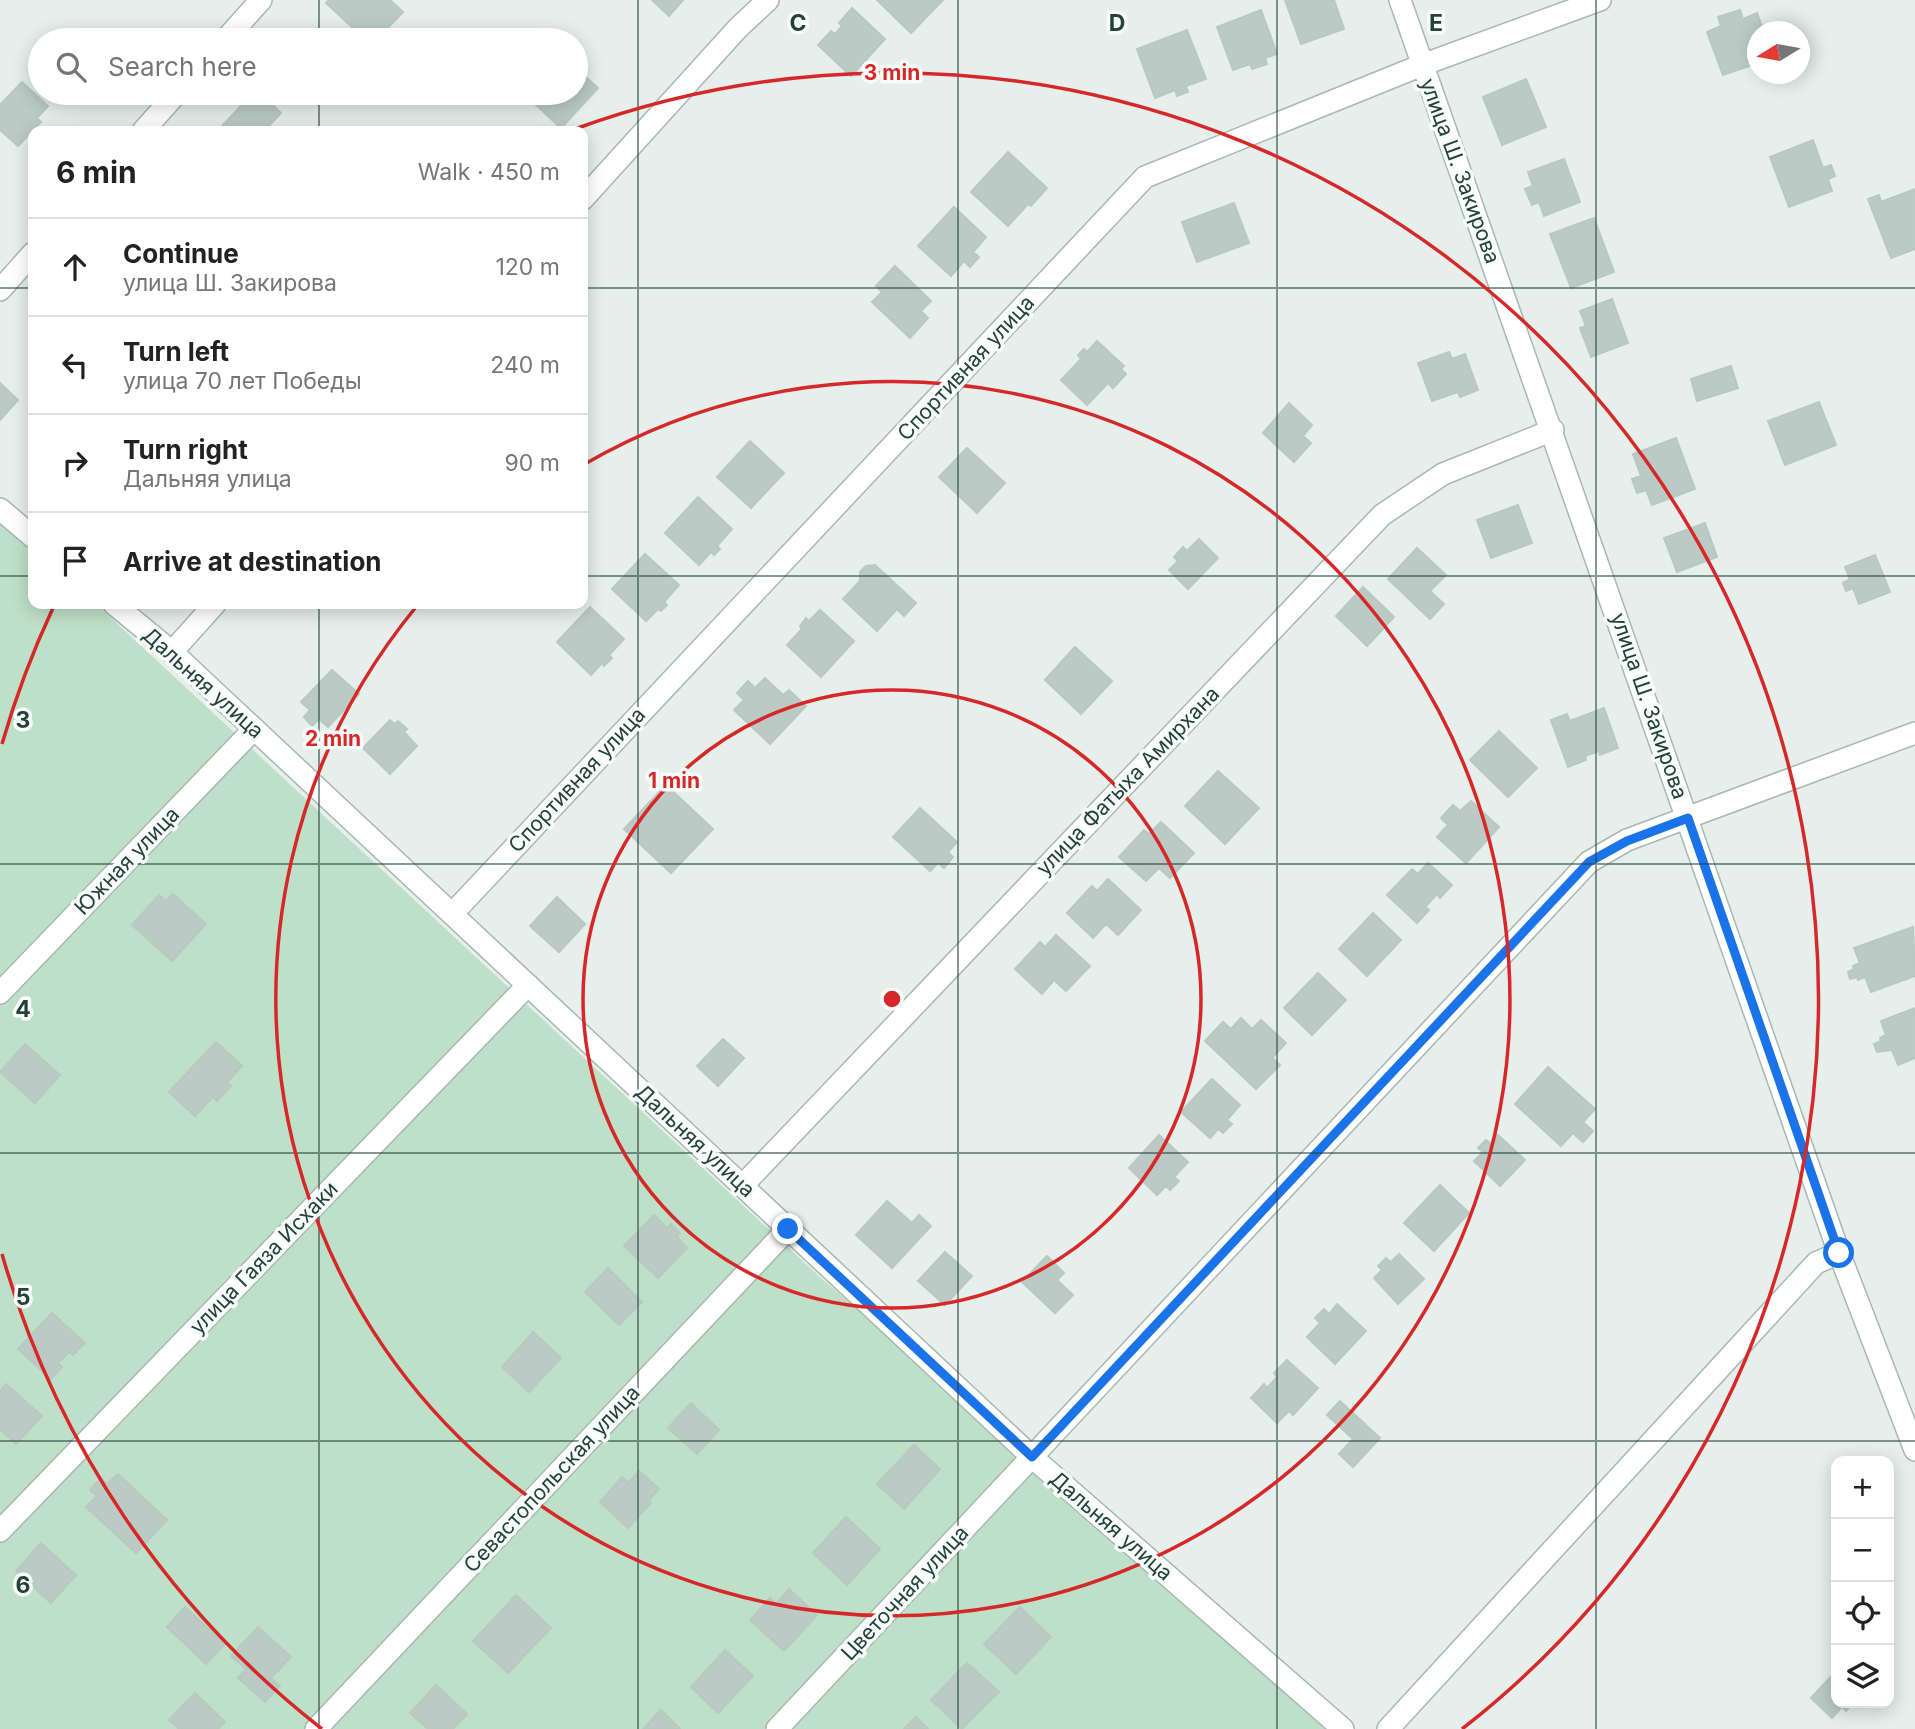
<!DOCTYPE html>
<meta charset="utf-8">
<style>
body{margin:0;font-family:Inter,sans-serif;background:#f2f2f2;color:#222}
.controls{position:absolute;right:21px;bottom:21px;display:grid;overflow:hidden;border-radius:14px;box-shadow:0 4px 18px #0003}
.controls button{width:63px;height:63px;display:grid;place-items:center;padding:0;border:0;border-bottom:2px solid #e0e0e0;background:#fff;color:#222;font:35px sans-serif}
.compass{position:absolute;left:1747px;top:21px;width:63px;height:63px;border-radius:50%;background:#fff;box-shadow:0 4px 18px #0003;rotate:259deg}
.stop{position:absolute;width:21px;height:21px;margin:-16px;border:5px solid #1a73e8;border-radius:50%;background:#fff}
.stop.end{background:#1a73e8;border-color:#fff;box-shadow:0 2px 7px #0008}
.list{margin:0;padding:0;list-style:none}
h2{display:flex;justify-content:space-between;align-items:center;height:91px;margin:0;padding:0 28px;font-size:30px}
h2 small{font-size:23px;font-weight:400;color:#767676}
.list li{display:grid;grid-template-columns:46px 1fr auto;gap:21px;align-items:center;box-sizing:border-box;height:98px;padding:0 28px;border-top:2px solid #e0e0e0}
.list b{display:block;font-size:26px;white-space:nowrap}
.list p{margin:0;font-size:23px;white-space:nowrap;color:#767676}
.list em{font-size:23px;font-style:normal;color:#767676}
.icon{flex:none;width:38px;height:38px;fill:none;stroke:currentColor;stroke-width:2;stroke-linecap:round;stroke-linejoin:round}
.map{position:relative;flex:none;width:1915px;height:1729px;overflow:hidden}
.search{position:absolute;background:#fff;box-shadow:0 4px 18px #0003;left:28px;top:28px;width:560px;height:77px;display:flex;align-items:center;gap:18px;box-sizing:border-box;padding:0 24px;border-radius:38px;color:#767676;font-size:26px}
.panel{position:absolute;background:#fff;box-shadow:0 4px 18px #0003;left:28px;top:126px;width:560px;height:483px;border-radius:14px}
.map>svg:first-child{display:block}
</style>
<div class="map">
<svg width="1915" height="1729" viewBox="0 0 1915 1729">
<rect width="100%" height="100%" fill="#e6efeb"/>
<path fill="#bfe0c8" d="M0,514L33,545V604H96L820,1277L1343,1729H0Z"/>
<g fill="#bbcac4" stroke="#b8c9c2" stroke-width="2">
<path d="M329,0H390L403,12L376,40H366L326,3Z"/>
<path d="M652,0H683L669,16Z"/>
<path d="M877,0H943L911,33Z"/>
<path d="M1285,0H1334L1344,29L1301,44Z"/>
<path d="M852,8L885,39L851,76L818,45L831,31L835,34L842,26L839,23Z"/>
<path d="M1261,10L1277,54L1265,58L1267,64L1252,69L1250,64L1233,70L1217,27Z"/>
<path d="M1740,10L1743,19L1757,13L1764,32H1758V63L1723,75L1707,32L1721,26L1718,17Z"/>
<path d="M1187,30L1206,79L1186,86L1188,92L1177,96L1175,90L1155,98L1137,49Z"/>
<path d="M308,32L317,40H301Z"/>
<path d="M576,68L598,88L561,128L534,103L543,93H576Z"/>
<path d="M1526,79L1546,127L1502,145L1483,97Z"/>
<path d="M22,82L48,106L37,118L41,122L18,146L0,130V105Z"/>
<path d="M253,93H260L281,113L264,131H228L222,126Z"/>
<path d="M1813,140L1823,168L1831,165L1835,176L1828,179L1832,191L1789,207L1770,157Z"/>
<path d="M1008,152L1047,188L1031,206L1028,204L1008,226L971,192Z"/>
<path d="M1564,159L1580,202L1544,216L1539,202L1532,205L1525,189L1533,186L1528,172Z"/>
<path d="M1915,189V249L1891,258L1868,199L1879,195L1881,202Z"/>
<path d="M1234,203L1249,243L1197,262L1182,222Z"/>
<path d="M954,207L986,237L973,252L979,257L970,267L964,261L951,276L918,246Z"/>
<path d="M1594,218L1614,272L1571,288L1550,234Z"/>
<path d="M895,266L931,301L921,311L928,318L910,338L872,302L882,292L876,286Z"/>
<path d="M1612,299L1628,343L1591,357L1580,328L1586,326L1580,311Z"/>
<path d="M1097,341L1124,366L1121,369L1126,374L1113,388L1108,383L1087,405L1061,380L1081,359L1078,355L1084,349L1087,352Z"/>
<path d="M1449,352L1452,359L1465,354L1478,390L1460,397L1458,392L1432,401L1418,363Z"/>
<path d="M1731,366L1738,388L1697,401L1691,379Z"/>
<path d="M0,383L18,400L0,420Z"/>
<path d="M1819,402L1836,445L1785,465L1768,421Z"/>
<path d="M1289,403L1312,425L1303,436L1311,443L1294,462L1263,433Z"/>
<path d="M1676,438L1695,489L1652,505L1646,490L1637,493L1632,479L1641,476L1633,454Z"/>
<path d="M750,441L784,473L751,508L717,477Z"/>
<path d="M967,448L1005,483L977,513L939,477Z"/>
<path d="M698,497L732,529L717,546L720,549L714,555L711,552L699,565L665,533Z"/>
<path d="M1518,505L1532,543L1491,558L1477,520Z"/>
<path d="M1705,523L1717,557L1677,572L1664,538Z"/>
<path d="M1199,539L1218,558L1188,589L1169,570L1178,561L1174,557L1183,547L1187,551Z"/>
<path d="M1417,548L1446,575L1430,591L1444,604L1430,619L1388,579Z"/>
<path d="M645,554L679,585L664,602L667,605L661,611L658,609L646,621L612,589Z"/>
<path d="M1875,555L1890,592L1859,604L1853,588L1846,591L1843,583L1850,579L1845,567Z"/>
<path d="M875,565L916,603L904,616L897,609L877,631L843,599L860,581V572L866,566Z"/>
<path d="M1363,587L1394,617L1367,646L1336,616Z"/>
<path d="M590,607L624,639L609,655L612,658L604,666L602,663L591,675L557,642Z"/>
<path d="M820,610L854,641L821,677L787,645L802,629L800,626L806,618L809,621Z"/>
<path d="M1075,647L1112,681L1081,714L1045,680Z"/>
<path d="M332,670L359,694L328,727L319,719L312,726L304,717L310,710L301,702Z"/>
<path d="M765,678L783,695L789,690L806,706L770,744L734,710L744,700L737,693L748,681L755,688Z"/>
<path d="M1604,708L1618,748L1600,755L1599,751L1585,756L1586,760L1568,767L1551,720L1567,714L1570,721Z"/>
<path d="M390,720L395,724L398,721L407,729L404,732L417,746L390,774L363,748Z"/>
<path d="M1499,731L1537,768L1508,797L1470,760Z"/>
<path d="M1218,771L1259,808L1225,844L1185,806Z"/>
<path d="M666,785L713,829L671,873L624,829Z"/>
<path d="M1471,801L1499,827L1466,863L1437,837L1448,825L1441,818L1453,805L1460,811Z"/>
<path d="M920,808L957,842L948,852L953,857L944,868L938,863L930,871L893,837Z"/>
<path d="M1161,822L1194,853L1170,878L1159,868L1146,881L1119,857L1144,830L1149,834Z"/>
<path d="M1428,863L1452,885L1440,898L1437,894L1425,907L1429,910L1417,923L1387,895L1412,869L1418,874Z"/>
<path d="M1108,879L1141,910L1118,935L1106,924L1093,938L1067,913L1092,886L1097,891Z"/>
<path d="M173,894L206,924L172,961L132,925L159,895L166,901Z"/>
<path d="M557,897L585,924L559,952L530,926Z"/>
<path d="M1373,913L1401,940L1367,976L1339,949Z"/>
<path d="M1913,927L1915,976L1871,992L1865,977L1858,980L1857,977L1850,979L1848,972L1854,969L1853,966L1860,963L1854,948Z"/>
<path d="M1056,935L1090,966L1066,991L1054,980L1042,994L1015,969L1040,942L1045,947Z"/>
<path d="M1318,973L1346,1000L1312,1035L1284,1008Z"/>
<path d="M1915,1008V1058L1898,1065L1892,1050L1877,1052L1874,1044L1881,1041L1880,1038L1886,1035L1881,1021Z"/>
<path d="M1241,1018L1252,1029L1261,1020L1286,1043L1272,1058L1280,1065L1256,1089L1205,1041L1223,1022L1231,1029Z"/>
<path d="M723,1039L744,1058L718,1086L697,1066Z"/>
<path d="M216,1042L242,1066L227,1082L231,1086L217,1101L213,1097L195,1116L169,1092Z"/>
<path d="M25,1044L60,1075L35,1103L0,1072Z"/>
<path d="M1548,1067L1595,1109L1583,1122L1593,1131L1583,1142L1573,1133L1561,1146L1515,1104Z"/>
<path d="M1212,1079L1240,1105L1227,1120L1232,1124L1223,1133L1218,1129L1210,1138L1181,1112Z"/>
<path d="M1159,1135L1188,1162L1174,1177L1179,1181L1170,1190L1166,1186L1157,1195L1129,1168Z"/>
<path d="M1498,1135L1525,1160L1500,1186L1474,1161L1483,1152L1478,1148L1486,1140L1491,1144Z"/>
<path d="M1440,1185L1469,1213L1434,1251L1404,1223Z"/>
<path d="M887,1201L912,1223L919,1215L931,1226L892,1268L856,1235Z"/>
<path d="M654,1215L667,1228L671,1224L680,1233L677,1237L687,1248L658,1278L624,1246Z"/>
<path d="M945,1252L972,1276L945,1305L918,1281Z"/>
<path d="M1399,1254L1424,1279L1398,1304L1374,1278L1382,1270L1378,1266L1386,1258L1391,1262Z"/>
<path d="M1047,1256L1064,1273L1057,1280L1073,1295L1055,1313L1022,1282Z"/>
<path d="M608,1268L642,1302L619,1325L585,1292Z"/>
<path d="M1337,1304L1366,1331L1335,1364L1307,1337L1320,1323L1315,1318L1324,1309L1329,1314Z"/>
<path d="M52,1313L85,1343L73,1355L69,1352L58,1363L62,1367L51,1379L18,1349Z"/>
<path d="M533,1332L561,1358L529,1392L502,1367Z"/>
<path d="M1287,1360L1318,1388L1293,1415L1289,1411L1277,1423L1251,1398L1264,1384L1267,1388L1277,1377L1274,1373Z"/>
<path d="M6,1384L42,1416L16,1444L0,1429V1391Z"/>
<path d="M1340,1401L1380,1438L1353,1467L1339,1454L1353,1439L1327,1415Z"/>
<path d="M691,1403L719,1430L697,1454L668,1428Z"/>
<path d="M914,1445L940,1469L904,1509L877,1484Z"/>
<path d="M639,1471L659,1489L648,1501L651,1503L628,1528L600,1502L622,1477L628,1483Z"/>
<path d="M118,1474L167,1520L136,1553L86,1507L97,1496L90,1490L101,1478L107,1484Z"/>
<path d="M846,1517L880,1549L847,1585L813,1553Z"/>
<path d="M41,1543L76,1575L51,1603L16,1571Z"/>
<path d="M789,1589L817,1615L784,1651L750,1620L770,1598L776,1604Z"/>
<path d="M516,1595L551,1628L508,1673L473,1641Z"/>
<path d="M185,1607L225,1644L206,1664L167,1627Z"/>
<path d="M1020,1607L1051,1637L1016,1674L984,1644Z"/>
<path d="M258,1627L291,1657L271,1678L280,1686L265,1702L238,1678L246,1669L231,1656Z"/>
<path d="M725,1650L753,1676L718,1713L691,1687Z"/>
<path d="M967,1663L999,1692L962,1729L931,1700Z"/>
<path d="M1836,1671V1703L1852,1704L1846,1711L1842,1707L1832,1718L1811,1698Z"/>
<path d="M436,1685L467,1714L453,1729H428L410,1713Z"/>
<path d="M195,1693L225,1722L218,1729H179L169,1720Z"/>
<path d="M661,1710L680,1729H643Z"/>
<path d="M916,1717L928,1729H904Z"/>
</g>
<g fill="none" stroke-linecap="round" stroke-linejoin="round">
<g stroke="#a8b8b2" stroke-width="24">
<g id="minor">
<path d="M1400,0L1839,1253L1915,1450"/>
<path d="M225,40L261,0"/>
<path d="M143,131L177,93"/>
<path d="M583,199L738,28L768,0"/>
<path d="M0,290L33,253"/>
<path d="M0,509L33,537"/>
<path d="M114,604L172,652L1032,1457L1343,1729"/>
<path d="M172,652L215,604"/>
<path d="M452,914L1145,177L1422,65L1600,0"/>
<path d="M0,993L254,729"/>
<path d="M742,1186L1382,515L1443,474L1553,430"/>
<path d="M0,1531L528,985"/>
<path d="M316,1729L788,1229"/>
<path d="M777,1729L1589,862L1627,840L1915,733"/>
<path d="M1388,1729L1816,1263L1839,1253"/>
</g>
</g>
<use href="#minor" stroke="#fff" stroke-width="21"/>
</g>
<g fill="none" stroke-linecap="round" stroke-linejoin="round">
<path stroke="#1a73e8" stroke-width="9" d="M788,1229L1032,1457L1589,862L1627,841L1688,818L1839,1253"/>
</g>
<path fill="none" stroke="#24423a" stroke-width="2" stroke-opacity="0.55" d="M319,0V40M638,0V1729M958,0V1729M1277,0V1729M1596,0V1729M319,93V131M0,288H33M583,288H1915M0,576H33M583,576H1915M319,604V1729M0,864H1915M0,1153H1915M0,1441H1915"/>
<g fill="none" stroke="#d62828" stroke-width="3.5">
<circle cx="892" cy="999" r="309"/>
<path d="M583 465A617 617 0 1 1 416 607"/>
<path d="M322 1729A926 926 0 0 1 2 1254M2 744A926 926 0 0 1 53 608M575 129A926 926 0 0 1 1462 1729"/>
</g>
<g text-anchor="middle" stroke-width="7" stroke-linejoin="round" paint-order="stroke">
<g font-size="21" fill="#24423a" stroke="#f7fbf9">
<text transform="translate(1460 171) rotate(70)" y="7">улица Ш. Закирова</text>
<text transform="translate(966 368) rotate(-47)" y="7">Спортивная улица</text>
<text transform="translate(203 683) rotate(42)" y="7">Дальняя улица</text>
<text transform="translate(1649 706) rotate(71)" y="7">улица Ш. Закирова</text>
<text transform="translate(577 780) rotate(-47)" y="7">Спортивная улица</text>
<text transform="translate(1128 781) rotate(-46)" y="7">улица Фатыха Амирхана</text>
<text transform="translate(127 861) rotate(-46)" y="7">Южная улица</text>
<text transform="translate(695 1141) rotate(43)" y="7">Дальняя улица</text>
<text transform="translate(264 1258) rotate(-46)" y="7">улица Гаяза Исхаки</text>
<text transform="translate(552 1479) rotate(-47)" y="7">Севастопольская улица</text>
<text transform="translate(1111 1526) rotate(41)" y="7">Дальняя улица</text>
<text transform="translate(905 1593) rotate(-47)" y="7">Цветочная улица</text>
</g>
</g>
<g font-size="23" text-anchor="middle" font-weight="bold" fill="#24423a" stroke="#f7fbf9" stroke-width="7" stroke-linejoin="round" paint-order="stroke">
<text x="798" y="31">C</text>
<text x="1117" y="31">D</text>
<text x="1436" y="31">E</text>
<text x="23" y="728">3</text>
<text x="23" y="1017">4</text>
<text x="23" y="1305">5</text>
<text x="23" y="1593">6</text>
</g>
<circle cx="892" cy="999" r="10" fill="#d62828" stroke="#f7fbf9" stroke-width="3.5"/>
<g font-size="21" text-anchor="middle" font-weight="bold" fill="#d62828" stroke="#f7fbf9" stroke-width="7" stroke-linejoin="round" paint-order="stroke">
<text x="892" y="80">3 min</text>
<text x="333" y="746">2 min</text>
<text x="674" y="788">1 min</text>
</g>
</svg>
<div class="controls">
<button>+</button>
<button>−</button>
<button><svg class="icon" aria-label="locate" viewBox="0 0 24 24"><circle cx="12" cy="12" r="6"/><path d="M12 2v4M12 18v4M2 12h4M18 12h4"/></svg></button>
<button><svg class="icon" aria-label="layers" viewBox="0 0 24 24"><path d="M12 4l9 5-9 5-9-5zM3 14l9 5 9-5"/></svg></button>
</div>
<svg class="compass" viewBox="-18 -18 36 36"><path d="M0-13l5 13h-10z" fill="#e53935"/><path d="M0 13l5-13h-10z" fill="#767676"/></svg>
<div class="stop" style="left:1839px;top:1253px"></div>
<div class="stop end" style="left:788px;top:1229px"></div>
<div class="search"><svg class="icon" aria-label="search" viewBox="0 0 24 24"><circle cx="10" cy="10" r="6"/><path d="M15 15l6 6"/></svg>Search here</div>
<section class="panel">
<h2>6 min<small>Walk · 450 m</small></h2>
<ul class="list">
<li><svg class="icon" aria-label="ahead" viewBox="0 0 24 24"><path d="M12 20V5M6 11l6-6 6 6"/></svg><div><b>Continue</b><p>улица Ш. Закирова</p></div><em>120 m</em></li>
<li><svg class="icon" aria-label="left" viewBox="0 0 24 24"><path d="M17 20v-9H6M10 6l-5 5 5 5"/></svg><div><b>Turn left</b><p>улица 70 лет Победы</p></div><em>240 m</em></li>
<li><svg class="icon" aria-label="right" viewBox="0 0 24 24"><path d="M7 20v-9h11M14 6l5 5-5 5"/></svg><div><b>Turn right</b><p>Дальняя улица</p></div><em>90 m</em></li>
<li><svg class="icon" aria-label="arrive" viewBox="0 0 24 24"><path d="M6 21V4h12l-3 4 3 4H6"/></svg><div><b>Arrive at destination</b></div></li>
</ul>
</section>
</div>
